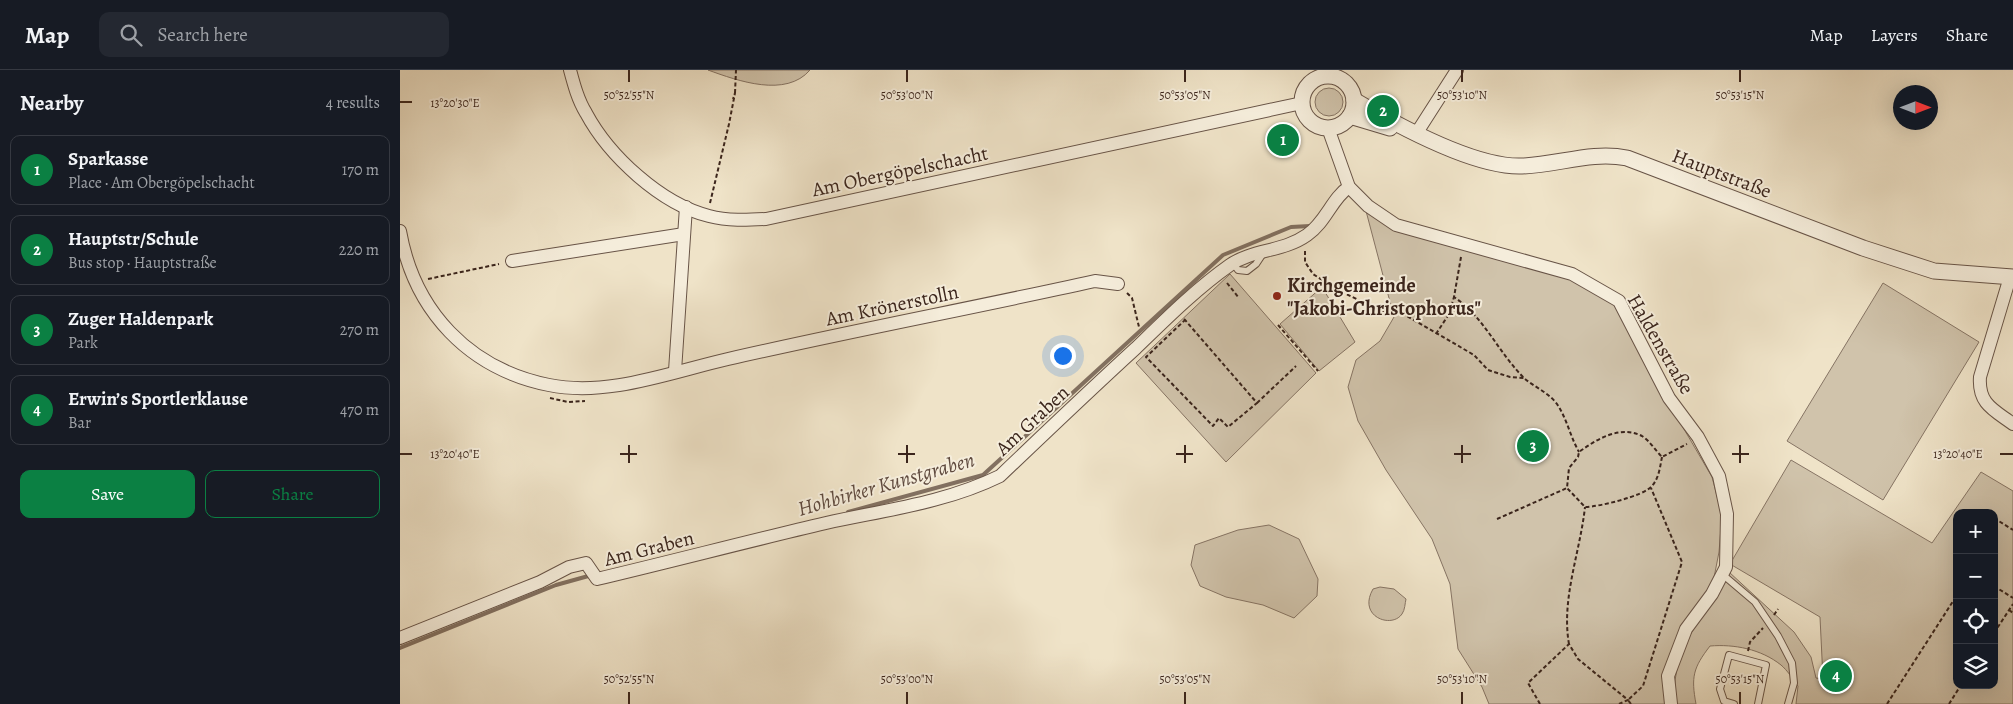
<!DOCTYPE html>
<meta charset="utf-8">
<style>
body{margin:0;font-family:Alegreya,serif;background:#242831;color:#f1f3f6}
.controls{position:absolute;right:15px;bottom:15px;display:grid;overflow:hidden;border-radius:10px;box-shadow:0 5px 20px #0002}
.controls button{width:45px;height:45px;display:grid;place-items:center;padding:0;border:0;border-bottom:1px solid #363941;background:#171b24;color:#f1f3f6;font:25px sans-serif}
.compass{position:absolute;left:1493px;top:15px;width:45px;height:45px;border-radius:50%;background:#171b24;box-shadow:0 5px 20px #0002;rotate:90deg}
.you{position:absolute;left:662px;top:285px;width:18px;height:18px;margin:-12px;border:4px solid #fff;border-radius:50%;background:#1a73e8;box-shadow:0 0 0 8px #1a73e833}
.badge{display:grid;place-items:center;width:32px;height:32px;border-radius:50%;background:#0b8043;color:#fff;font-size:16px;font-weight:700}
.pin{position:absolute;translate:-50% -50%;border:2px solid #fff;box-shadow:0 1px 5px #0006}
.list{margin:0;padding:0;list-style:none}
h2{display:flex;justify-content:space-between;align-items:center;height:65px;margin:0;padding:0 20px;font-size:21px}
h2 small{font-size:16px;font-weight:400;color:#9ea1a6}
.list li{display:grid;grid-template-columns:32px 1fr auto;gap:15px;align-items:center;box-sizing:border-box;height:70px;margin:0 10px 10px;padding:0 10px;border:1px solid #363941;border-radius:10px}
.list b{display:block;font-size:19px;white-space:nowrap}
.list p{margin:0;font-size:16px;white-space:nowrap;color:#9ea1a6}
.list em{font-size:16px;font-style:normal;color:#9ea1a6}
.actions{display:flex;gap:10px;padding:15px 20px}
.actions a{flex:1;padding:11px 0;border:1px solid #0b8043;border-radius:10px;text-align:center;font-size:18px;color:#0b8043}
.actions .main{background:#0b8043;color:#fff}
.icon{flex:none;width:28px;height:28px;fill:none;stroke:currentColor;stroke-width:2;stroke-linecap:round;stroke-linejoin:round}
.map{position:relative;flex:none;width:1613px;height:634px;overflow:hidden}
header{display:flex;align-items:center;gap:30px;box-sizing:border-box;height:70px;padding:0 25px;background:#171b24;border-bottom:1px solid #363941}
header strong{font-size:24px}
nav{display:flex;gap:28px;margin-inline-start:auto;font-size:18px}
.search{width:350px;height:45px;background:#242831;display:flex;align-items:center;gap:12px;box-sizing:border-box;padding:0 18px;border-radius:10px;color:#9ea1a6;font-size:19px}
main{display:flex}
aside{flex:1;background:#171b24}
.map>svg:first-child{display:block}
</style>
<header>
<strong>Map</strong>
<div class="search"><svg class="icon" aria-label="search" viewBox="0 0 24 24"><circle cx="10" cy="10" r="6"/><path d="M15 15l6 6"/></svg>Search here</div>
<nav><a>Map</a><a>Layers</a><a>Share</a></nav>
</header>
<main>
<aside>
<h2>Nearby<small>4 results</small></h2>
<ul class="list">
<li><span class="badge">1</span><div><b>Sparkasse</b><p>Place · Am Obergöpelschacht</p></div><em>170 m</em></li>
<li><span class="badge">2</span><div><b>Hauptstr/Schule</b><p>Bus stop · Hauptstraße</p></div><em>220 m</em></li>
<li><span class="badge">3</span><div><b>Zuger Haldenpark</b><p>Park</p></div><em>270 m</em></li>
<li><span class="badge">4</span><div><b>Erwin’s Sportlerklause</b><p>Bar</p></div><em>470 m</em></li>
</ul>
<div class="actions"><a class="main">Save</a><a>Share</a></div>
</aside>
<div class="map">
<svg width="1613" height="634" viewBox="0 0 1613 634">
<rect width="100%" height="100%" fill="#efe3c8"/>
<filter id="stains"><feTurbulence type="fractalNoise" baseFrequency=".004" numOctaves="4"/><feColorMatrix values="0 0 0 0 .2 0 0 0 0 .09 0 0 0 0 .02 0 0 0 .5 -.17"/></filter>
<radialGradient id="worn" r=".72"><stop offset=".6" stop-color="#630" stop-opacity="0"/><stop offset="1" stop-color="#630" stop-opacity=".3"/></radialGradient>
<g fill="#d0c3ab" stroke="#867464" fill-rule="evenodd">
<path d="M308,0H410C386,28 338,11 308,0Z"/>
<circle cx="929" cy="32" r="14"/>
<path d="M966,141L1169,207L1216,234L1267,330L1312,407L1322,445L1319,482L1311,523L1285,558L1268,634H1089L1082,617L1058,579L1050,514L1032,469L986,400L958,351L948,317L956,290L980,271L994,247Z"/>
<path d="M830,204L916,303L826,392L736,293Z"/>
<path d="M1483,213L1579,272L1483,430L1387,371Z"/>
<path d="M922,217L955,272L919,301L880,254Z"/>
<path d="M1391,390L1532,473L1581,402L1613,421V634H1396L1398,616C1393,609 1387,600 1381,595C1361,579 1334,574 1310,576C1293,598 1291,607 1296,634H1277C1264,593 1308,535 1329,502L1394,562L1411,587L1416,608L1423,609L1420,547L1330,494ZM1557,443H1594V615H1557Z"/>
<path d="M869,455L899,469L918,509L917,526L894,548L863,535L826,527L800,516L791,495L795,475L838,460Z"/>
<path d="M980,517L994,519L1006,529C1005,533 1005,540 1002,544C992,559 957,547 973,519Z"/>
</g>
<g fill="none" stroke-linecap="round" stroke-linejoin="round">
<g stroke="#827060" stroke-width="4">
<path d="M448,442L583,405L823,185L891,157L910,156"/>
<path d="M0,578L156,515L192,505"/>
</g>
<g stroke="#685447" stroke-width="8">
<g id="service">
<path d="M833,193L838,200L847,201L856,194L864,182"/>
<path d="M1322,504L1355,532L1378,566L1392,593L1394,613L1388,634"/>
<path d="M1334,634L1324,631L1320,619L1329,585L1366,595L1358,634"/>
</g>
</g>
<g stroke="#685447" stroke-width="14">
<g id="minor">
<path d="M170,0C174,15 178,30 186,43C209,86 261,134 309,146C328,151 347,150 366,149L902,33"/>
<path d="M928,58L949,117L968,136L996,155L1172,204L1219,231L1269,328L1298,367L1319,406L1327,444L1326,497L1312,524L1286,559L1268,606L1271,634"/>
<path d="M1016,64L1057,0"/>
<path d="M0,161C14,241 69,299 149,315C208,327 271,302 328,289C450,261 573,238 695,211L718,214"/>
<path d="M112,191L284,164"/>
<path d="M1610,207L1580,307C1578,334 1594,340 1613,354"/>
<path d="M275,301L286,137"/>
<path d="M0,568L140,512L169,497L186,493L197,509C273,491 349,471 426,453C485,440 545,433 600,406C645,363 690,320 736,278C766,249 796,219 830,195C853,179 883,182 907,165C926,152 932,128 949,117"/>
</g>
</g>
<g stroke="#685447" stroke-width="17">
<g id="tertiary">
<circle cx="928" cy="32" r="26"/>
<path d="M954,30C995,54 1074,98 1122,96C1158,95 1191,81 1227,88L1463,178L1534,201L1613,207"/>
<path d="M950,46L990,58"/>
</g>
</g>
<g stroke="#3b251c" stroke-width="2" stroke-dasharray="4 2.5" stroke-linecap="butt">
<path d="M335,23L336,0"/>
<path d="M310,133L329,54L335,23L333,29"/>
<path d="M905,181V192L913,204L936,219L979,240L1005,245L1074,285L1088,300L1110,307L1124,308"/>
<path d="M1061,187L1054,227C1084,247 1098,282 1124,308C1134,317 1148,322 1157,334C1167,349 1170,366 1179,382"/>
<path d="M28,209L99,194"/>
<path d="M827,213L839,228"/>
<path d="M727,223L732,228L739,257"/>
<path d="M784,249L785,250L857,333L828,357L819,348L813,356L746,287L785,250"/>
<path d="M878,255L918,301"/>
<path d="M1036,264L1049,244L1054,227"/>
<path d="M150,328L168,332L185,331"/>
<path d="M857,333L896,296"/>
<path d="M1262,387C1260,397 1259,408 1252,416C1244,426 1198,437 1185,437L1167,418L1169,398L1178,387L1179,382C1197,369 1220,355 1242,366C1249,370 1256,381 1262,387L1287,374"/>
<path d="M1594,448L1613,460"/>
<path d="M1097,449L1167,418"/>
<path d="M1594,516L1613,528"/>
<path d="M1609,540L1613,543"/>
<path d="M1374,545L1378,539"/>
<path d="M1594,563L1613,534"/>
<path d="M1169,574C1161,529 1180,483 1185,437"/>
<path d="M1348,581L1350,572L1363,558"/>
<path d="M1140,634L1128,613L1169,574L1178,589L1228,630L1219,634"/>
<path d="M1231,634L1228,630L1243,616L1282,492L1251,418"/>
<path d="M1487,634L1557,525"/>
<path d="M1549,634L1561,615"/>
</g>
<use href="#service" stroke="#f5eddb" stroke-width="6"/>
<use href="#minor" stroke="#f5eddb" stroke-width="12"/>
<use href="#tertiary" stroke="#f5eddb" stroke-width="15"/>
</g>
<path fill="none" stroke="#3b251c" stroke-width="2" d="M229,0V12M507,0V12M785,0V12M1062,0V12M1340,0V12M0,32H12M229,375V393M507,375V393M785,375V393M1062,375V393M1340,375V393M0,384H12M220,384H237M498,384H515M776,384H793M1054,384H1071M1332,384H1349M1600,384H1613M229,622V634M507,622V634M785,622V634M1062,622V634M1340,622V634"/>
<circle fill="#8f2418" stroke="#f5eddb" stroke-width="2" cx="877" cy="226" r="5"/>
<g text-anchor="middle" stroke-width="4" stroke-linejoin="round" paint-order="stroke">
<g font-size="20" fill="#3b251c" stroke="#f5eddb">
<text transform="translate(500 101) rotate(-12)" y="7">Am Obergöpelschacht</text>
<text transform="translate(1322 103) rotate(21)" y="7">Hauptstraße</text>
<text transform="translate(492 235) rotate(-12)" y="7">Am Krönerstolln</text>
<text transform="translate(1261 274) rotate(60)" y="7">Haldenstraße</text>
<text transform="translate(632 350) rotate(-43)" y="7">Am Graben</text>
<text transform="translate(249 478) rotate(-14)" y="7">Am Graben</text>
</g>
<g font-size="20" font-weight="bold" fill="#3b251c" stroke="#f5eddb" text-anchor="start">
<text x="887" y="222">Kirchgemeinde<tspan x="887" dy="23">"Jakobi-Christophorus"</tspan></text>
</g>
<g font-size="21" font-style="italic" fill="#5f4a3e" stroke="#f5eddb">
<text transform="translate(486 414) rotate(-16)" y="7">Hohbirker Kunstgraben</text>
</g>
</g>
<g font-size="12" text-anchor="middle" fill="#3b251c" stroke="#f5eddb" stroke-width="4" stroke-linejoin="round" paint-order="stroke">
<text x="229" y="29">50°52'55"N</text>
<text x="507" y="29">50°53'00"N</text>
<text x="785" y="29">50°53'05"N</text>
<text x="1062" y="29">50°53'10"N</text>
<text x="1340" y="29">50°53'15"N</text>
<text x="55" y="37">13°20'30"E</text>
<text x="1558" y="388">13°20'40"E</text>
<text x="55" y="388">13°20'40"E</text>
<text x="229" y="613">50°52'55"N</text>
<text x="507" y="613">50°53'00"N</text>
<text x="785" y="613">50°53'05"N</text>
<text x="1062" y="613">50°53'10"N</text>
<text x="1340" y="613">50°53'15"N</text>
</g>
<rect width="100%" height="100%" filter="url(#stains)"/>
<rect width="100%" height="100%" fill="url(#worn)"/>
</svg>
<div class="controls">
<button>+</button>
<button>−</button>
<button><svg class="icon" aria-label="locate" viewBox="0 0 24 24"><circle cx="12" cy="12" r="6"/><path d="M12 2v4M12 18v4M2 12h4M18 12h4"/></svg></button>
<button><svg class="icon" aria-label="layers" viewBox="0 0 24 24"><path d="M12 4l9 5-9 5-9-5zM3 14l9 5 9-5"/></svg></button>
</div>
<svg class="compass" viewBox="-18 -18 36 36"><path d="M0-13l5 13h-10z" fill="#e53935"/><path d="M0 13l5-13h-10z" fill="#9ea1a6"/></svg>
<div class="you"></div>
<div class="pin badge" style="left:883px;top:70px">1</div>
<div class="pin badge" style="left:983px;top:41px">2</div>
<div class="pin badge" style="left:1133px;top:376px">3</div>
<div class="pin badge" style="left:1436px;top:606px">4</div>
</div>
</main>
